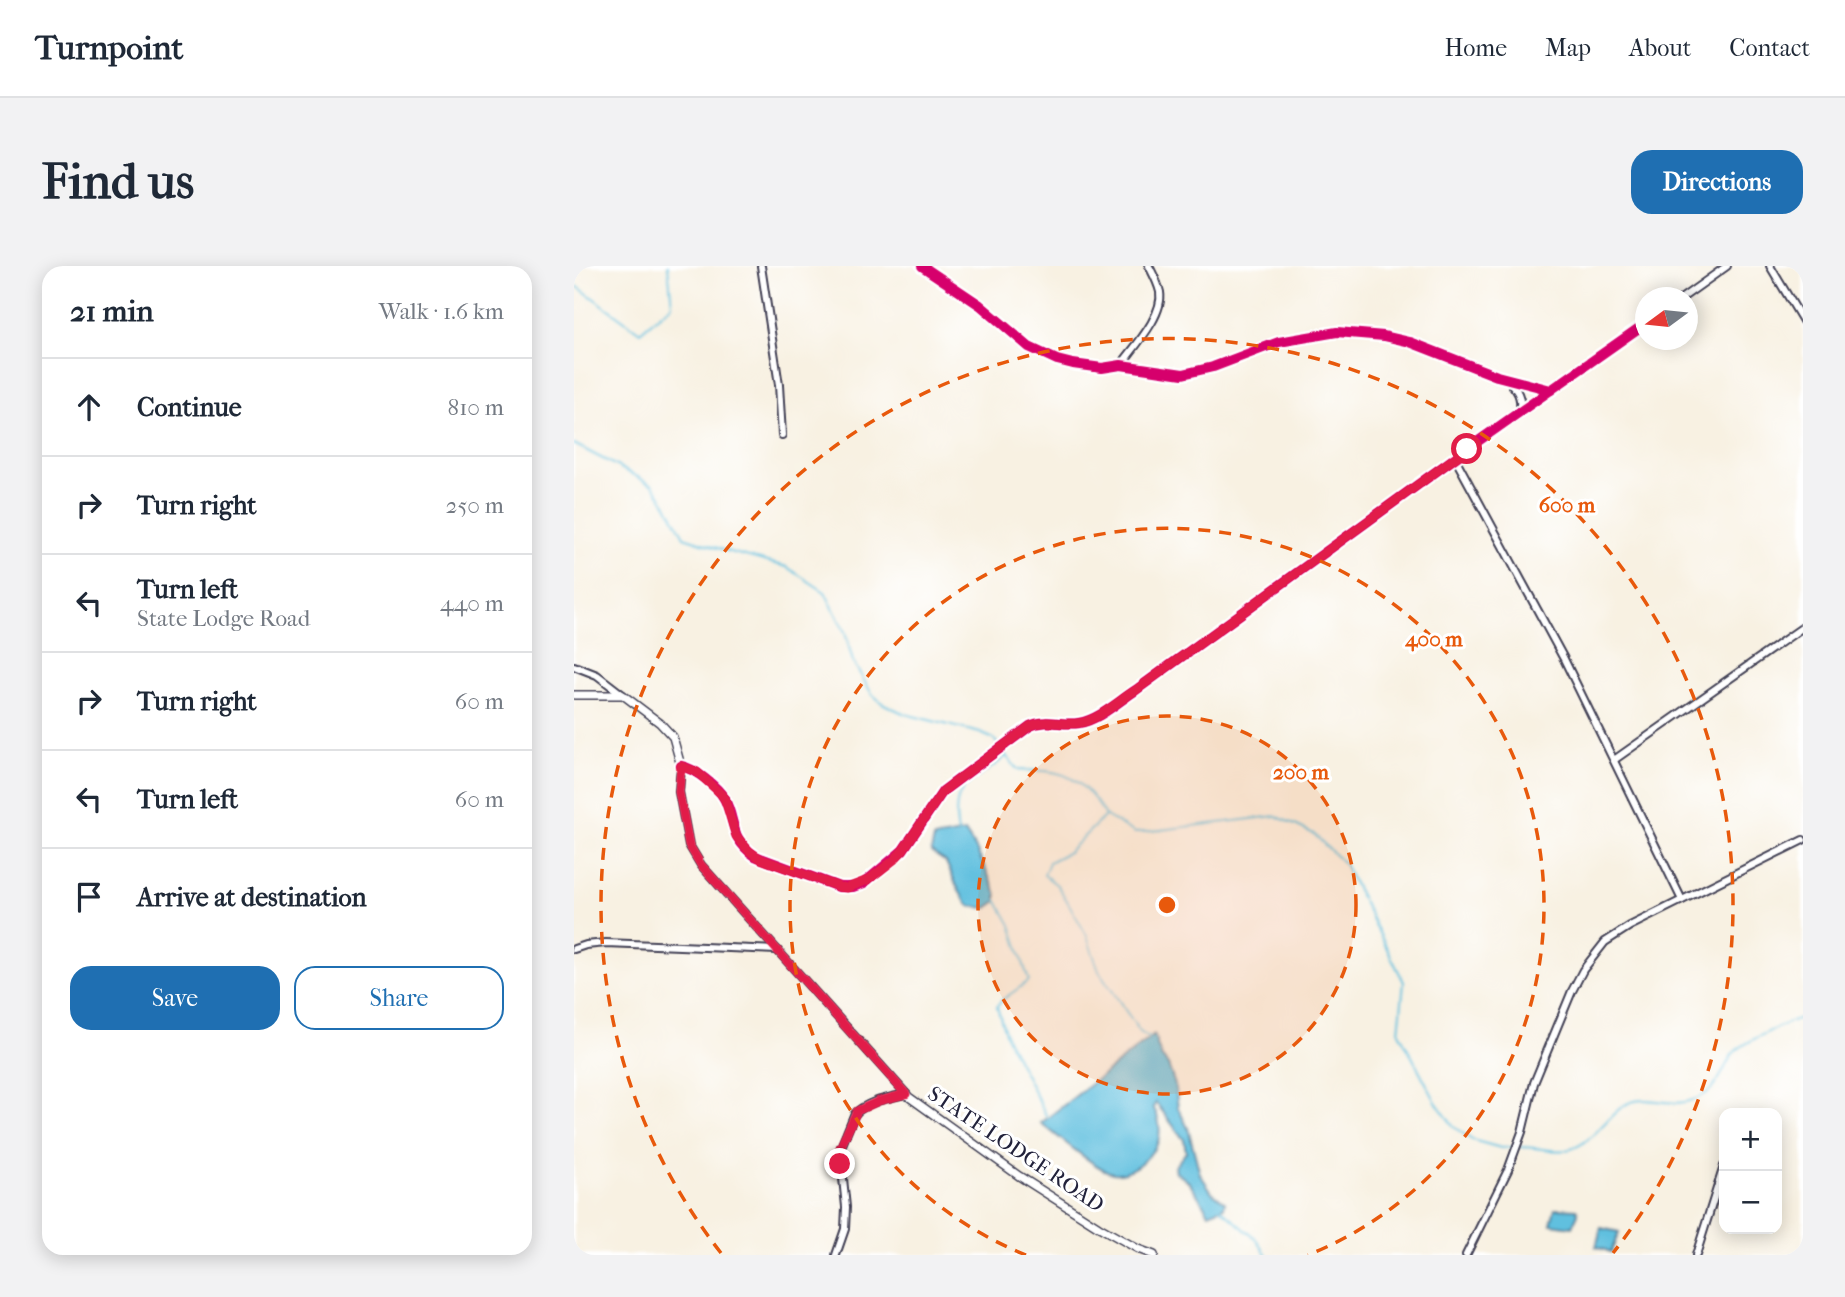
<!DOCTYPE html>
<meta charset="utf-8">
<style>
body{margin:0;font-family:"IM FELL French Canon",serif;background:#f2f2f3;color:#1f2937}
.controls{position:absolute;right:21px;bottom:21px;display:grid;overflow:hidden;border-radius:14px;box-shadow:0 4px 18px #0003}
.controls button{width:63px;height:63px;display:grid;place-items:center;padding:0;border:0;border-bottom:2px solid #e0e1e3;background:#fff;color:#1f2937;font:35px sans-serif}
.compass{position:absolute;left:1061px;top:21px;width:63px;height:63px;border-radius:50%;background:#fff;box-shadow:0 4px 18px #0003;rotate:255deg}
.stop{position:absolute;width:21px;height:21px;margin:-16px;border:5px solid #e11d48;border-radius:50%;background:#fff}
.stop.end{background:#e11d48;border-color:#fff;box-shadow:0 2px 7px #0008}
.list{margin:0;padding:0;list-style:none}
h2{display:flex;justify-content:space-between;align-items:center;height:91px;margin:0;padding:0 28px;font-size:30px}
h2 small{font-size:23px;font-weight:400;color:#747a83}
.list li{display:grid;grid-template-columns:46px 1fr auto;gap:21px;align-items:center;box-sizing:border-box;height:98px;padding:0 28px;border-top:2px solid #e0e1e3}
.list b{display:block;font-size:26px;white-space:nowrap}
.list p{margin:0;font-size:23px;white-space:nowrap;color:#747a83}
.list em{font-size:23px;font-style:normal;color:#747a83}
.actions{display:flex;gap:14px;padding:21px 28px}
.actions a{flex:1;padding:16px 0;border:2px solid #1f6fb2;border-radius:21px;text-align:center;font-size:24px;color:#1f6fb2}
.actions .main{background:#1f6fb2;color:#fff}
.icon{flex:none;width:38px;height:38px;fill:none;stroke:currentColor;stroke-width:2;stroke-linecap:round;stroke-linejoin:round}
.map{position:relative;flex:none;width:1229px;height:989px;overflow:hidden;border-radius:21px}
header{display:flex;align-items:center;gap:42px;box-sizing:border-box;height:98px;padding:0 35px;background:#fff;border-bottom:2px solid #e0e1e3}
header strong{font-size:33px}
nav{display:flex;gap:38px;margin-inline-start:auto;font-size:24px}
.intro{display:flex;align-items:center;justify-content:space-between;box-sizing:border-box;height:168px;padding:0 42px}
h1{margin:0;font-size:49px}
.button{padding:18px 32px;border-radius:21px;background:#1f6fb2;color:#fff;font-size:24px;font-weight:700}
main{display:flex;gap:42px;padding:0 42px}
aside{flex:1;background:#fff;border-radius:21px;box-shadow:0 4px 18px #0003}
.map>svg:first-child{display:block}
</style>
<header>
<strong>Turnpoint</strong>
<nav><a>Home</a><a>Map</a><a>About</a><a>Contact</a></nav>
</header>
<div class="intro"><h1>Find us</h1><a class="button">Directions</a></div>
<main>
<aside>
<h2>21 min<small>Walk · 1.6 km</small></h2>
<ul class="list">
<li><svg class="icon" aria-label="ahead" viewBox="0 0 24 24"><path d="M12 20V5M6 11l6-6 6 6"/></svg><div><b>Continue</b></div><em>810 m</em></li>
<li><svg class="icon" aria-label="right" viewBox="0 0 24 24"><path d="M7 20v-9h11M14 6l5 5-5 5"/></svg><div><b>Turn right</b></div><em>250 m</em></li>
<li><svg class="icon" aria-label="left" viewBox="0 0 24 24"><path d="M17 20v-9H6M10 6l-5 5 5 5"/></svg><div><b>Turn left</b><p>State Lodge Road</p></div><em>440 m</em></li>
<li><svg class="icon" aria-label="right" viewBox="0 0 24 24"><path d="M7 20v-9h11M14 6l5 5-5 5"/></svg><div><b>Turn right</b></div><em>60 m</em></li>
<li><svg class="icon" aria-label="left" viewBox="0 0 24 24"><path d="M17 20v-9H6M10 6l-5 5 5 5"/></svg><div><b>Turn left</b></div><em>60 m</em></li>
<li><svg class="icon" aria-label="arrive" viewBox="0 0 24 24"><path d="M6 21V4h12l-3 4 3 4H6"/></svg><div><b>Arrive at destination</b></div></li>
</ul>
<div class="actions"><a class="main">Save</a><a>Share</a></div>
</aside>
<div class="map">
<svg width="1229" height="989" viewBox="0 0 1229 989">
<rect width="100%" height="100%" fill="#fff"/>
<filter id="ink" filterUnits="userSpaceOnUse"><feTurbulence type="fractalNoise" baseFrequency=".0143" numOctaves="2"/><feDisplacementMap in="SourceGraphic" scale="14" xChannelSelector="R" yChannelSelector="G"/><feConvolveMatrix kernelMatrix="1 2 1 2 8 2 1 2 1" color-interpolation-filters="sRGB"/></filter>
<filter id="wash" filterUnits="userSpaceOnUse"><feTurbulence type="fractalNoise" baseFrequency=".00686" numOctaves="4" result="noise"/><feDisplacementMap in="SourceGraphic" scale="28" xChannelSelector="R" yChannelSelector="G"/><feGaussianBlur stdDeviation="1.57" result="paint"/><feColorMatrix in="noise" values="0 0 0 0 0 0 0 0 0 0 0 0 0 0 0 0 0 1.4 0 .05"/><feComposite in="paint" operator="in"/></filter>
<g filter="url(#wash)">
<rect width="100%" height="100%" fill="#f8f1e2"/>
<g fill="#61c0df" stroke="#42718d" stroke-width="2">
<path d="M391,566L402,583L423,628V635L413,642L396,640L385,625L372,596L357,586L360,572Z"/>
<path d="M580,769L587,790L594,799L601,819L604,842L614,862L626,908L638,926L651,936L650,941L635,947L616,917L602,906L601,900L612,886L610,874L582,837L579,841C586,852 589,872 580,883C571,895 556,909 539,907C524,905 481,868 467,857Z"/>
<path d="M981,942L1003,943L1004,948L998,961L977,958Z"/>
<path d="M1027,962L1045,966L1037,986L1022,981Z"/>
</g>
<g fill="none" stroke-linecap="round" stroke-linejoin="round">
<g stroke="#61c0df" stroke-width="2">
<path d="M0,18L66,66L98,39L94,0"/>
<path d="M0,178L79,219L93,239L110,271L156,286L213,301L251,326L271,366L279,396L298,428L308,437L331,448L406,467L420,473L425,480"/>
<path d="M428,485L444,504C457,505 471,504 483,507C504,511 522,532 531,550L494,586L475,596L470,609L483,619L492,633L512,668L525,705L566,766L575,772"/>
<path d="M532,550L561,567L702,550L740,568L770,598L830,716L825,766L862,836L880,861L898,874L927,882L939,881"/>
<path d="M384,567C375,514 399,519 431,491"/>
<path d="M423,634L437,659L455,715L428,734L423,741L433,773L472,849"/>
<path d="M945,881C961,880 977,887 993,884C1020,879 1034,845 1057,836C1080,828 1101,847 1131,828C1144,821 1150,801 1158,789C1165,778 1217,754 1229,752"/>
<path d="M645,941L683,974L693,989"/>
</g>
</g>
</g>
<g filter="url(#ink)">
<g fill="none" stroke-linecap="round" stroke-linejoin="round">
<g stroke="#424154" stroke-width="10">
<g id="minor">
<path d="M187,0L205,119L208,169"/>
<path d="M348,0L406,39L455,81L483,94L499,98L528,102L547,99L609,108L639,101L705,76L763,66L810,70L836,76L923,110L977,124"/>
<path d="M1196,0L1229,55"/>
<path d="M1108,32L1153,0"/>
<path d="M547,99C560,81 590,49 586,26C584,17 579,8 575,0"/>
<path d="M933,113C943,124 949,131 945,146"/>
<path d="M881,192L990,393L1108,634"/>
<path d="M0,400L23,409L49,429"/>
<path d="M1040,494L1229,361"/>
<path d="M107,500C120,502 144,521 150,532C163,555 154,571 181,590L265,621H279L290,617L329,584L369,525L456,460C472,452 488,460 505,457C525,454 545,435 562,424L893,183L1072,57"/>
<path d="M0,683L12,679L32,677L203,684"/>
<path d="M262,989L271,963L272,941L266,884L280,849C292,835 315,832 332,828"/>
<path d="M892,989L934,904L948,866L960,817L998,725L1009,704L1031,676L1056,660L1229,574"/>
<path d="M1122,989L1150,900"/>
</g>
</g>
<g stroke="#424154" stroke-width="10">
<path id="tertiary" d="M0,429H49L86,457L99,471L107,500L105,526L115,579L127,599L335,831L445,910L525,961L564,983L580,989"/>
</g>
<use href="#minor" stroke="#fff" stroke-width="6"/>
<use href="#tertiary" stroke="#fff" stroke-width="7"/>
<g stroke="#fff" stroke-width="15">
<g id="cycleway">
<path d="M348,0L406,39L455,81L483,94L499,98L528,102L547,99L609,108L639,101L705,76L763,66L810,70L836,76L923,110L977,124"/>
<path d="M107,500C120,502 144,521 150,532C163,555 154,571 181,590L265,621H279L290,617L329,584L369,525L456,460C472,452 488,460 505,457C525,454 545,435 562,424L893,183L1072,57"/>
</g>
</g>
<use href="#cycleway" stroke="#d6006c" stroke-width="10"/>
</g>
</g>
<g fill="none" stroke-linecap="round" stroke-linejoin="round" filter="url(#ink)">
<path stroke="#e11d48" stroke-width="9" d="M266,898L265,884L283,845L305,835L332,828L127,599L115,579L105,526L107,500L123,506L147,528L151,534L162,570L175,585L187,593L265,621L273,622L294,614L320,594L329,584L369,525L456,460C472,452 488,460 505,457C525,454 545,434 562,424L893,183"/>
</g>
<circle cx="593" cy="639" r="189" fill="#e8590c" fill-opacity=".12"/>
<g fill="none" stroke="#e8590c" stroke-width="3.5" stroke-dasharray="12 9">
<circle cx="593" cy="639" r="189"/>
<path d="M452 989A377 377 0 1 1 734 989"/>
<path d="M147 987A566 566 0 1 1 1039 987"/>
</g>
<g text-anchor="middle" stroke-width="6" stroke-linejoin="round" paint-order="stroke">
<g font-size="21" fill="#22223b" stroke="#fff">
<text transform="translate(442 883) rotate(34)" y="7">STATE LODGE ROAD</text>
</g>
</g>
<circle cx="593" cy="639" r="10" fill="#e8590c" stroke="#fff" stroke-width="3.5"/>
<g font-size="21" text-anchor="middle" font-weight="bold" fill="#e8590c" stroke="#fff" stroke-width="6" stroke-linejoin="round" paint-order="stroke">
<text x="993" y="246">600 m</text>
<text x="860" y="380">400 m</text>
<text x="727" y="513">200 m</text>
</g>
</svg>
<div class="controls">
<button>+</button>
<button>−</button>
</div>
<svg class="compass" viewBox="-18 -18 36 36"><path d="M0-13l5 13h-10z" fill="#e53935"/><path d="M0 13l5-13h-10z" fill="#747a83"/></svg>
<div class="stop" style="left:893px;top:183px"></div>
<div class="stop end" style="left:266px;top:898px"></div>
</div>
</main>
